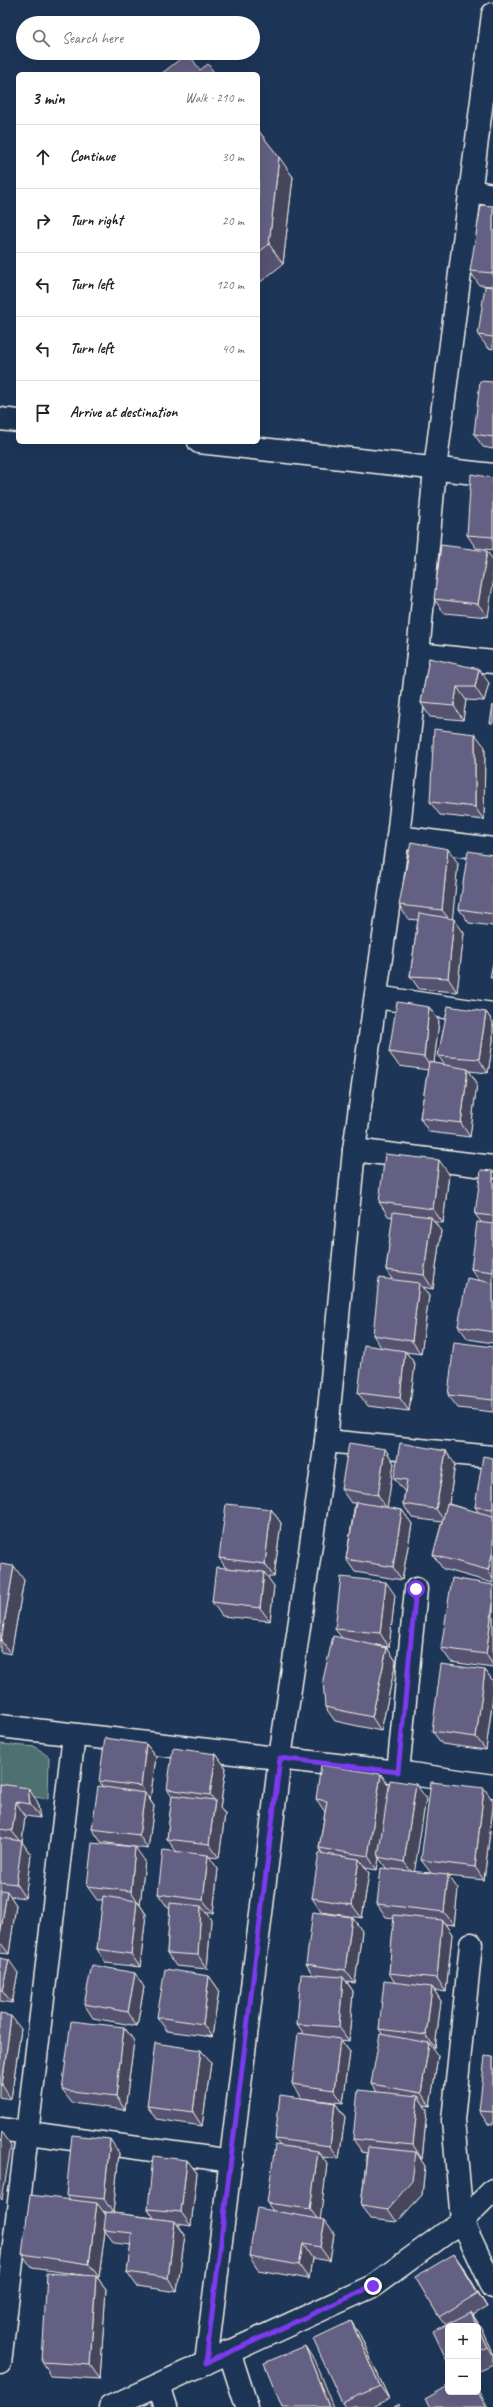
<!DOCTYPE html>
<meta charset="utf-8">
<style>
body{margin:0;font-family:Caveat,sans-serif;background:#f2f2f2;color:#202124}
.controls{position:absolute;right:12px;bottom:12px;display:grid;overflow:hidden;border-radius:6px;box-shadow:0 4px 16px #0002}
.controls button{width:36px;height:36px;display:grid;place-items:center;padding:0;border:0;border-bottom:1px solid #e0e0e0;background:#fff;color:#202124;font:20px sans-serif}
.stop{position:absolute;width:12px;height:12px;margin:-9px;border:3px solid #7c3aed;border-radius:50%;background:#fff}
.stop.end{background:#7c3aed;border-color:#fff;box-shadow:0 1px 4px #0008}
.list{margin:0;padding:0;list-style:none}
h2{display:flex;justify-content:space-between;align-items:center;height:52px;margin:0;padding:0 16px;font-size:17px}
h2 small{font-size:13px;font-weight:400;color:#757577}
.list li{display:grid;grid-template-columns:26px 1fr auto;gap:12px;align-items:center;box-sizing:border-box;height:64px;padding:0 16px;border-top:1px solid #e0e0e0}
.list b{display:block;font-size:15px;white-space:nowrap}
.list em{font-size:13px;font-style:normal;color:#757577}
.icon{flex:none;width:22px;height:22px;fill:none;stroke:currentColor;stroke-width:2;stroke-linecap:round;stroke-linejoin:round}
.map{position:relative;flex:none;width:493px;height:2407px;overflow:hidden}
.search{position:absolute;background:#fff;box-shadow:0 4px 16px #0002;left:16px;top:16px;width:244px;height:44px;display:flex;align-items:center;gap:10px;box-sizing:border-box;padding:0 14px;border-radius:22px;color:#757577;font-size:15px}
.panel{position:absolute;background:#fff;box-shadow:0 4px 16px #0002;left:16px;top:72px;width:244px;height:372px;border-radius:6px}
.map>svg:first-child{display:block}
</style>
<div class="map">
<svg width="493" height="2407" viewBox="0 0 493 2407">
<rect width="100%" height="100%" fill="#1d3557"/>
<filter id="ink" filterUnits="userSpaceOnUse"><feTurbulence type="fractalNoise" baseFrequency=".025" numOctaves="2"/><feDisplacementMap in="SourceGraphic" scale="8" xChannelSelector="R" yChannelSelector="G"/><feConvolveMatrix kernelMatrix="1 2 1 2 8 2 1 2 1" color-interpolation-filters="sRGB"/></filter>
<g filter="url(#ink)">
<path fill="#507070" stroke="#a2b0ac" d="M0,1744L36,1747L49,1757L48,1799L0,1792Z"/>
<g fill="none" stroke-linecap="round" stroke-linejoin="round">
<g stroke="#f4f1e8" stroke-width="25">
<g id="minor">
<path d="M471,191L493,195"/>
<path d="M0,419L18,421"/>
<path d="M199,442L493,475"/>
<path d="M418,654L493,662"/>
<path d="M398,837L493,849"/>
<path d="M376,997L493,1014"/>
<path d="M354,1150L493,1167"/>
<path d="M326,1441L493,1457"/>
<path d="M0,1726L398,1772L493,1786"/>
<path d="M398,1772L416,1589"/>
<path d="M471,1944L453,2120L462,2221L493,2287"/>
<path d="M0,2129L232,2161"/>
<path d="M229,2351L247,2407"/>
<path d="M0,2363L74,1735"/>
<path d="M206,2363L280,1758L326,1441L354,1150L398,837L418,654L435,469L493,14"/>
<path d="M159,2385L166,2407"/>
<path d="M110,2407L373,2286L462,2221L493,2190"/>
</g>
</g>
<use href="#minor" stroke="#1d3557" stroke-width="22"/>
</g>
<g fill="#555371" stroke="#f4f1e8" fill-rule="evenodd">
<path d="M258,130L293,177L283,264L258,284Z"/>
<path d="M493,206V286L479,285L470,271Z"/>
<path d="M493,287V349L488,348L478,335Z"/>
<path d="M493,382V449L483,447L474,434Z"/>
<path d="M493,478V550L476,548L467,535Z"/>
<path d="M487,551L488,617L444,613L434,599Z"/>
<path d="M429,658L489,683L484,701L466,700L463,720L430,717L421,703Z"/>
<path d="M485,747L484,820L440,815L430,802Z"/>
<path d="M493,855V926L469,923L459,909Z"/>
<path d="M458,863L452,919L464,933L457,992L419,989L410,976L418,920L408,919L399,905Z"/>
<path d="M429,1007L439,1021L434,1063L445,1065L438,1056L486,1012L493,1022V1041L488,1073L469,1071L477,1083L470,1137L429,1132L420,1118L428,1070L399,1066L389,1052Z"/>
<path d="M493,1171V1343L468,1339L458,1326L479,1280L471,1269L481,1222L475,1214Z"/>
<path d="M449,1174L443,1223L434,1222L441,1231L433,1289L422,1287L429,1296L421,1354L406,1352L415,1364L409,1411L368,1406L358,1393L381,1347L373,1335L392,1279L386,1270L393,1217L388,1216L379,1202Z"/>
<path d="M493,1347V1412L458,1408L448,1395Z"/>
<path d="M385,1449L394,1463L387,1508L402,1510L412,1524L402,1580L355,1572L346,1559L355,1503H351L341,1489Z"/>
<path d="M493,1458V1583L443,1569L433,1555L442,1522L412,1518L403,1504L405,1491H404L394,1478L455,1464L449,1504L479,1513L475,1507Z"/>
<path d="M271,1509L281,1523L274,1577H267L274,1586L270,1621L222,1616L212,1602L226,1568L219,1558Z"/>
<path d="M0,1564L24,1580L11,1654L0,1652Z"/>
<path d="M493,1585V1668L451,1662L441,1648Z"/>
<path d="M395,1595L389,1647L376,1645L387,1648L396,1661L381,1731L335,1721L325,1707L342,1638L335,1629Z"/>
<path d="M485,1670L493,1681V1696L486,1750L442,1744L432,1731Z"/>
<path d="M146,1744L156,1757L150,1800L154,1806L148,1849L101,1842L92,1829L103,1787L99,1781Z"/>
<path d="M216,1754L226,1768L220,1808L225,1814L219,1858L209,1857L218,1869L213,1913H206L211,1920L207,1969L176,1966L167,1953L170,1908H168L158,1894L176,1851L167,1839L172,1797L167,1789Z"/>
<path d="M0,1784L37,1801L40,1818L25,1816L22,1842L31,1855L25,1898L10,1896L16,1905L9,1954L0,1953Z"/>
<path d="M389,1786L426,1798L414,1872L431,1873L421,1860L493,1801V1807L484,1880L448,1876L458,1889L454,1925L445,1924L452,1934L446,1992L434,1990L441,2001L435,2048H432L438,2056L430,2106L424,2105L427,2110L422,2159H420L425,2166L422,2195L397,2222L370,2219L361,2205L367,2153L362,2152L353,2139L376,2092L371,2084L383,2035L379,2029L395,1983L389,1973L394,1918L386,1917L377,1904L386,1868L379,1858L377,1870L365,1868L369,1873L362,1918L321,1912L312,1898L323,1854L319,1848L325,1812L316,1799Z"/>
<path d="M145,1861L140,1905L146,1914L140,1967L106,1963L97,1949L103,1900H97L87,1886Z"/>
<path d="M352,1917L362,1931L355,1983L347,1982L353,1991L349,2041L341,2040L350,2052L343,2103L301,2098L292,2084L304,2034L297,2024L313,1975L306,1964Z"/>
<path d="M0,1958L18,1973L12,2003L0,2001Z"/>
<path d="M209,1976L219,1990L212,2037L167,2031L157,2017Z"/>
<path d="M144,1987L137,2026L93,2018L84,2004Z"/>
<path d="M0,2014L21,2029L11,2099L0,2097Z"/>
<path d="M124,2027L134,2041L125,2110L72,2103L62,2090Z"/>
<path d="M493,2057V2125L488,2124L479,2111Z"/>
<path d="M211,2063L202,2126L156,2119L147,2106Z"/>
<path d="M335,2103L345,2117L339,2159L322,2157L327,2164L320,2219L334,2233L330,2261L312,2258L309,2279L258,2270L249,2256L273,2211L267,2203L280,2146L275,2139Z"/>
<path d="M119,2153L113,2213L154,2218L148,2209L187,2160L197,2173L191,2226L178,2224L185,2235L177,2292L137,2286L127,2272L131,2245L114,2243L105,2231L99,2277H97L106,2289L100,2379L51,2376L42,2362L83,2275L32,2268L22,2254L69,2200L66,2195ZM103,2211L106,2212V2216Z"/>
<path d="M463,2267L487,2307L473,2315L480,2326L493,2353V2364L478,2371V2326L445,2325L439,2317Z"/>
<path d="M360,2335L389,2399L373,2407H345L342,2403Z"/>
</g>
<g fill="#45445c" stroke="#f4f1e8">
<path d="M279,157L293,177L283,264L269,244Z"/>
<path d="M487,551L493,560V584L488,617L478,604Z"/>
<path d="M479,669L489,683L484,701L475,687Z"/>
<path d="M457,687L466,700L463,720L454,706Z"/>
<path d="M475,734L485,747L484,820L475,807Z"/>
<path d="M448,849L458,863L452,923L442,910Z"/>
<path d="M454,919L464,933L457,992L448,978Z"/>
<path d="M429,1007L439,1021L433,1071L424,1057Z"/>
<path d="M486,1012L493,1022V1041L488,1073L479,1059Z"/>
<path d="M468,1069L477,1083L470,1137L461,1123Z"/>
<path d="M439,1160L449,1174L443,1223L433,1209Z"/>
<path d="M431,1217L441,1231L433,1289L424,1275Z"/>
<path d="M419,1283L429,1296L421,1354L412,1341Z"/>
<path d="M405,1351L415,1364L409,1411L400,1398Z"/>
<path d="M385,1449L394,1463L387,1509L378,1495Z"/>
<path d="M446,1451L455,1464L446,1523L436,1509Z"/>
<path d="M271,1509L281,1523L274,1577L265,1564Z"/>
<path d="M402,1510L412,1524L402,1580L393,1567Z"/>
<path d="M493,1551V1578L488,1570Z"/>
<path d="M14,1566L24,1580L11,1654L1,1641Z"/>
<path d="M264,1572L274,1586L270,1621L260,1608Z"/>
<path d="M386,1582L395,1595L389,1647L380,1633Z"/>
<path d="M493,1604V1665L486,1654Z"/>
<path d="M387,1648L396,1661L381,1731L372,1717Z"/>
<path d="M485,1670L493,1681V1696L486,1750L476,1737Z"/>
<path d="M146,1744L156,1757L150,1800L141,1786Z"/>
<path d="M216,1754L226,1768L220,1808L225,1814L219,1858L209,1844L215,1801L210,1795Z"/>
<path d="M381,1774L390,1788L378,1857L379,1858L377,1870L368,1856Z"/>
<path d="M416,1784L426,1798L414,1875L404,1862Z"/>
<path d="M28,1788L37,1801L40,1818L30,1804Z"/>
<path d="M484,1788L493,1801V1807L484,1880L475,1867Z"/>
<path d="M145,1793L154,1806L148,1849L139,1835Z"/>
<path d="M16,1802L25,1816L22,1842L31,1855L25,1898L16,1884L21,1843L12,1831Z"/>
<path d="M135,1847L145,1861L140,1905L131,1891Z"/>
<path d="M208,1855L218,1869L213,1913L203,1900Z"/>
<path d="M359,1859L369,1873L362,1918L352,1905Z"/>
<path d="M448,1875L458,1889L454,1925L444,1912Z"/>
<path d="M7,1891L16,1905L9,1954L0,1942V1936Z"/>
<path d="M137,1901L146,1914L140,1967L131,1954Z"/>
<path d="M201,1906L211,1920L207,1969L198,1955Z"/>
<path d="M352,1917L362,1931L355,1983L345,1970Z"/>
<path d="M442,1920L452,1934L446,1992L437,1978Z"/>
<path d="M9,1960L18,1973L12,2003L2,1990Z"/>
<path d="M135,1973L144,1987L137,2026L128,2012Z"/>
<path d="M209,1976L219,1990L212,2037L203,2024Z"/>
<path d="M343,1977L353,1991L349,2041L339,2027Z"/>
<path d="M432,1987L441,2001L435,2048L426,2035Z"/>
<path d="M11,2016L21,2029L11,2099L2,2085Z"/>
<path d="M124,2027L134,2041L125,2110L116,2096Z"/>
<path d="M340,2039L350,2052L343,2103L334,2090Z"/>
<path d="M429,2043L438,2056L430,2106L421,2093Z"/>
<path d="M201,2050L211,2063L202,2126L193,2112Z"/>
<path d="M418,2096L427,2110L422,2159L413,2145Z"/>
<path d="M335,2103L345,2117L339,2159L330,2146Z"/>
<path d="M1,2132L11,2146L2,2200L0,2197V2140Z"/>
<path d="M110,2139L119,2153L113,2213L104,2199Z"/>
<path d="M318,2151L327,2164L320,2222L310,2209Z"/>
<path d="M416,2152L425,2166L422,2195L397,2222L388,2209Z"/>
<path d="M187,2160L197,2173L191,2226L181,2212Z"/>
<path d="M97,2203L107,2217L104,2230L105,2231L99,2277L89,2264Z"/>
<path d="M325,2220L334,2233L330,2261L320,2247Z"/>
<path d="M175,2221L185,2235L177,2292L168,2278Z"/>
<path d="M303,2244L312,2258L309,2279L299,2265Z"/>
<path d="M454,2254L463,2267L487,2307L478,2293Z"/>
<path d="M96,2276L106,2289L100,2379L90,2365Z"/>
<path d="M471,2312L480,2326L493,2353V2355L488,2348L478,2328V2326H477Z"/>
<path d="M351,2321L360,2335L389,2399L380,2386Z"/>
<path d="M305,2346L314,2360L333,2407H329Z"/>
<path d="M478,2388L488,2407H486L478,2392Z"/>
</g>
<g fill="#636183" stroke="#f4f1e8">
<path d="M188,53L200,70L208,64L215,74H161Z"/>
<path d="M258,130L279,157L269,244L258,253Z"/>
<path d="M481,205L493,206V273L470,271Z"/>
<path d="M485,286L493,287V337L478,335Z"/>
<path d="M480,381L493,382V437L474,434Z"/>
<path d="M471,474L493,478V537L467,535Z"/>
<path d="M441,545L487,551L478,604L434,599Z"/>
<path d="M429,658L479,669L475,687H457L454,706L421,703Z"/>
<path d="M493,705V723H490Z"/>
<path d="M434,729L475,734V807L430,802Z"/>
<path d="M411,842L448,849L442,910L399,905Z"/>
<path d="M468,851L493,855V914L459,909Z"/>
<path d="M419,913L454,919L448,978L410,976Z"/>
<path d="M493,963V978H490Z"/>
<path d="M397,1002L429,1007L424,1057L389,1052Z"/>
<path d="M448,1006L486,1012L479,1059L438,1056Z"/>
<path d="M429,1062L468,1069L461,1123L420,1118Z"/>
<path d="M385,1154L439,1160L433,1209L379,1202Z"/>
<path d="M481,1170L493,1171V1216L475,1214Z"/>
<path d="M393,1212L431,1217L424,1275L386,1270Z"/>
<path d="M477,1222L493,1224V1272L471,1269Z"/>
<path d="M379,1278L419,1283L412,1341L373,1335Z"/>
<path d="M467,1278L493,1283V1332L458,1326Z"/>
<path d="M454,1342L493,1347V1400L448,1395Z"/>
<path d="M364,1345L405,1351L400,1398L358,1393Z"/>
<path d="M349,1443L385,1449L378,1495L341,1489Z"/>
<path d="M400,1443L446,1451L436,1509L403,1504L407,1480L394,1478Z"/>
<path d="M483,1456L493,1458V1509L475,1507Z"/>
<path d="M356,1502L402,1510L393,1567L346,1559Z"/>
<path d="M226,1504L271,1509L265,1564L219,1558Z"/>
<path d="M447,1504L493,1516V1551L488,1570L433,1555Z"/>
<path d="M0,1564L14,1566L1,1641L0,1640Z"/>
<path d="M216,1567L264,1572L260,1608L212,1602Z"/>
<path d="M341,1577L386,1582L380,1633L335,1629Z"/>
<path d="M452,1578L493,1585V1604L486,1654L441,1648Z"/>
<path d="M333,1636L387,1648L372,1717L325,1707L323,1680Z"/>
<path d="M441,1664L485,1670L476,1737L432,1731Z"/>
<path d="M105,1738L146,1744L141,1786L99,1781Z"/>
<path d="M173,1748L216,1754L210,1795L167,1789Z"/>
<path d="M321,1765L381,1774L368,1856L319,1848L327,1801L316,1799Z"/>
<path d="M390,1780L416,1784L404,1862L378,1857Z"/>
<path d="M431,1782L484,1788L475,1867L421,1860Z"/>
<path d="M0,1784L28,1788L30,1804L16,1802L12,1831L0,1829Z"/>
<path d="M98,1786L145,1793L139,1835L92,1829Z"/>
<path d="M172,1795L215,1800L209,1844L167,1839Z"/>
<path d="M0,1838L22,1841L16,1884L0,1882Z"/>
<path d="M92,1843L135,1847L131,1891L87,1886Z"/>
<path d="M163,1850L208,1855L203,1900L158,1894Z"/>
<path d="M319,1853L359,1859L352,1905L312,1898Z"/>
<path d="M381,1868L448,1875L444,1912L377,1904Z"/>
<path d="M0,1890L7,1891L0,1936Z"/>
<path d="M103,1896L137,1901L131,1954L97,1949Z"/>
<path d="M170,1903L201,1906L198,1955L167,1953Z"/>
<path d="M313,1912L352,1917L345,1970L306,1964Z"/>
<path d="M394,1915L442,1920L437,1978L389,1973Z"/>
<path d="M0,1958L9,1960L2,1990H0Z"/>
<path d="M92,1965L135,1973L128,2012L84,2004Z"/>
<path d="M165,1969L209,1976L203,2024L157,2017Z"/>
<path d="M301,1974L343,1977L339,2027L297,2024Z"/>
<path d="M384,1981L432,1987L426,2035L379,2029Z"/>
<path d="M0,2014L11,2016L2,2085H0Z"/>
<path d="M71,2021L124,2027L116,2096L62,2090Z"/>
<path d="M298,2033L340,2039L334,2090L292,2084Z"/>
<path d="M380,2034L429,2043L421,2093L371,2084Z"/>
<path d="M155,2043L201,2050L193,2112L147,2106Z"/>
<path d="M485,2056L493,2057V2112L479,2111Z"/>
<path d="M358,2090L418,2096L413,2145L353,2139Z"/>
<path d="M280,2095L335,2103L330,2146L275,2139Z"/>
<path d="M72,2135L110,2139L104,2199L66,2195Z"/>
<path d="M275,2145L318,2151L310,2209L267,2203Z"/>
<path d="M368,2147L416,2152L412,2181L388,2209L361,2205Z"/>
<path d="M153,2156L187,2160L181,2212L148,2209Z"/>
<path d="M30,2195L97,2203L89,2264L22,2254Z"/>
<path d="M257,2208L325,2220L320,2247L303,2244L299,2265L249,2256Z"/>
<path d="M106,2212L175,2221L168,2278L127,2272L132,2233L104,2230Z"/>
<path d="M454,2254L478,2293L439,2317L415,2277Z"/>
<path d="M47,2273L96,2276L90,2365L42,2362Z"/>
<path d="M471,2312L477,2326H448V2363L433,2331Z"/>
<path d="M351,2321L380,2386L342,2403L313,2339Z"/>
<path d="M478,2328L488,2348L478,2353Z"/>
<path d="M305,2346L329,2407H282L264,2363Z"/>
<path d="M448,2386V2392H478L486,2407H430L425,2399Z"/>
<path d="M399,2404L400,2407H393Z"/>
</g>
</g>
<g fill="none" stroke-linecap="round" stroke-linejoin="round" filter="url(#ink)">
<path stroke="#7c3aed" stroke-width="5" d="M373,2286L206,2363L280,1758L398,1772L416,1589"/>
</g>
</svg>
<div class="controls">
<button>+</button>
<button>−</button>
</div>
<div class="stop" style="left:416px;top:1589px"></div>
<div class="stop end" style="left:373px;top:2286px"></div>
<div class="search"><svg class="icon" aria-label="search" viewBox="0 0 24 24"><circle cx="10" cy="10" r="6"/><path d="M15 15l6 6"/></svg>Search here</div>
<section class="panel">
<h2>3 min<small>Walk · 210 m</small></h2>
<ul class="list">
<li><svg class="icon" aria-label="ahead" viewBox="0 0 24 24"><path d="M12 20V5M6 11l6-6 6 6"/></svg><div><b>Continue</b></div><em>30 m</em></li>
<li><svg class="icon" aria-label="right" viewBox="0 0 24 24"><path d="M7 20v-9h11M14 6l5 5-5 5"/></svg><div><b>Turn right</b></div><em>20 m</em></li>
<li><svg class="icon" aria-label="left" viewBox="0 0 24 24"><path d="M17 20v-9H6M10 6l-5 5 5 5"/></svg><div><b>Turn left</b></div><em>120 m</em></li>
<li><svg class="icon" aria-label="left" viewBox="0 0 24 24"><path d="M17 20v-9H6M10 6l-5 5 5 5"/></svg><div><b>Turn left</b></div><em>40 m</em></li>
<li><svg class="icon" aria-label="arrive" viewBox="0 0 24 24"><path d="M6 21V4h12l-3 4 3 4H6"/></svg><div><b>Arrive at destination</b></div></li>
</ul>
</section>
</div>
